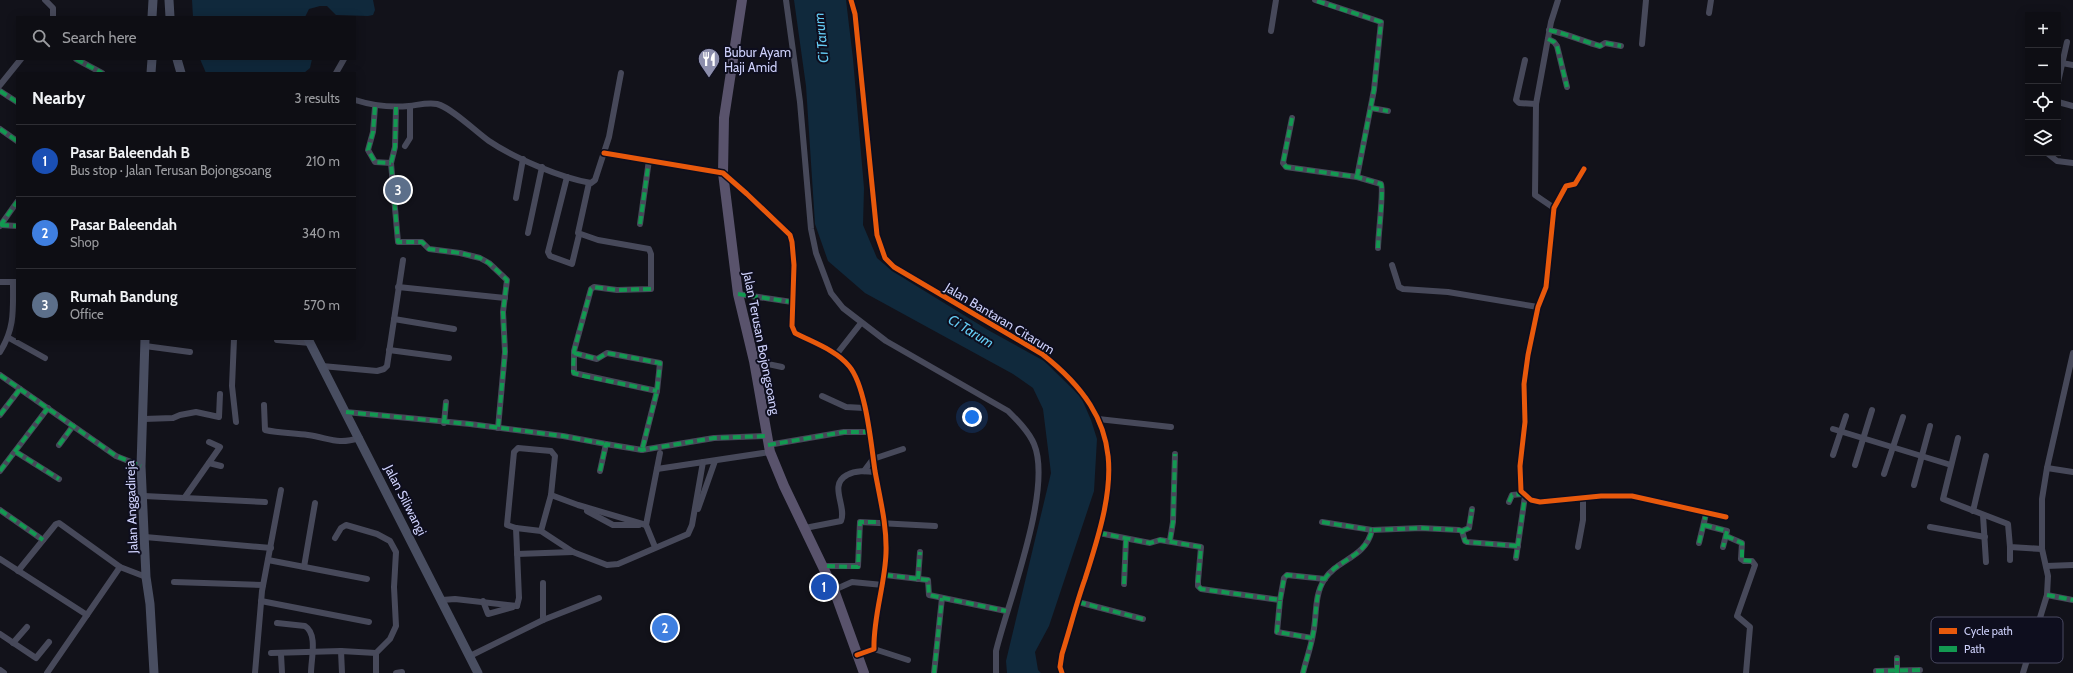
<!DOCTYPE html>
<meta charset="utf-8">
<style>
body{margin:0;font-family:Cabin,sans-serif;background:#17171d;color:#f1f3f6}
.controls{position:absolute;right:12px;top:12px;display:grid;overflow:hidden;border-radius:0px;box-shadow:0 2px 10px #0003}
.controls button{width:36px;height:36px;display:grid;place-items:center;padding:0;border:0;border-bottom:1px solid #2e2e34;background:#0e0e14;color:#f1f3f6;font:20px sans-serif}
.you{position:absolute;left:972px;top:417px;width:14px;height:14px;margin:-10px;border:3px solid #fff;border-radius:50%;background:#1a73e8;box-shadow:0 0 0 6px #1a73e833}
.badge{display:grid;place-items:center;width:26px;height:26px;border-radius:50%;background:#0b8043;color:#fff;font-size:13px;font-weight:700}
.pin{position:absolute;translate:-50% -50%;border:2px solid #fff;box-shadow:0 1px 4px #0006}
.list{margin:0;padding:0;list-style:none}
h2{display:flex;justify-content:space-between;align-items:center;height:52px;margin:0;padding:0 16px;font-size:17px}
h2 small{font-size:13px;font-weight:400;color:#9b9ca0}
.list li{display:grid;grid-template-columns:26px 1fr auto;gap:12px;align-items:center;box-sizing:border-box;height:72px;padding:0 16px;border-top:1px solid #2e2e34}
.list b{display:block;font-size:15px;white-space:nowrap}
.list p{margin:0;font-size:13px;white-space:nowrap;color:#9b9ca0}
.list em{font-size:13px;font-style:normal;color:#9b9ca0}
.icon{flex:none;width:22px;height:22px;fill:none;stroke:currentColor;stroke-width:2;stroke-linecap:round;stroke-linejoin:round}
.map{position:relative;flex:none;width:2073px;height:673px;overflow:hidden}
.search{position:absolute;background:#0e0e14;box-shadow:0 2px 10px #0003;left:16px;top:16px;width:340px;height:44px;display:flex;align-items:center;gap:10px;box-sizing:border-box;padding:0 14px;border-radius:0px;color:#9b9ca0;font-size:15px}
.panel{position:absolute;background:#0e0e14;box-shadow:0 2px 10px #0003;left:16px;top:72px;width:340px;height:268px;border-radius:0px}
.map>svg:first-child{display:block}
</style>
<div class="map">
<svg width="2073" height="673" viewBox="0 0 2073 673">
<rect width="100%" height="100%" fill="#12121a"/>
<g fill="#10293c">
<path d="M192,0H373L375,10L373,15L368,16L336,15L327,6H320L309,9L305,17H193Z"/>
<path d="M794,0H846L853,59L864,188L863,225L877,258L892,271L988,330L1044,361L1081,397L1091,420L1097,439L1094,491L1049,626L1035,652L1038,670L1041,673H1007L1006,661L1051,473L1043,409L1033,388L1013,374L865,293L828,261L815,224L806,86Z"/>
<path d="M200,59H312L310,68L304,73H206Z"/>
</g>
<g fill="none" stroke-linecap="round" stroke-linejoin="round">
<g stroke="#47495a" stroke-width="6">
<path d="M45,0L53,8V17"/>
<path d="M786,0L800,102L811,229L816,253L831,293L843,308L886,341L1008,411C1018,421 1029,432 1034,444C1053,489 1008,602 996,651V673"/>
<path d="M851,0L855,14L877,235L885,258L894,267L1042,354C1130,423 1116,483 1085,579C1076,604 1070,629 1062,654L1060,667L1062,673"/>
<path d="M1315,0L1381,22L1374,90L1357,177"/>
<path d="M1709,13L1711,0"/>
<path d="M1549,30C1567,34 1583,41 1600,46L1605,43L1621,46"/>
<path d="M1271,31L1276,0"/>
<path d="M1548,39L1554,42L1557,46L1567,87"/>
<path d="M1642,44L1646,0"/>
<path d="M76,59L102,73"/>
<path d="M1525,60L1516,100L1519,103L1536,104"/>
<path d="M2062,63L2073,65"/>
<path d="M336,73L344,59"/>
<path d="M2058,82L2067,42"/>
<path d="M0,85L21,59"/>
<path d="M0,91L17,102"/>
<path d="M355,100C374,106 389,108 409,106C418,105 428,102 437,104C452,108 475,131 489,141C514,158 561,178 591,183L595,180L609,137L621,73"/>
<path d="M2058,102L2073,106"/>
<path d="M375,107L373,132L368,150L375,162L391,163"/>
<path d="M396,107L395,147L391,163L398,242H422L429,249L460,253L480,258L489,263L507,280L503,312L505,352L498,428"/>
<path d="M1371,108L1388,111"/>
<path d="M1292,118L1283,163L1286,167L1357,177L1381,184C1384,189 1378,237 1378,248"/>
<path d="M0,129L17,141"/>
<path d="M405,146L410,138V106"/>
<path d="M604,153L723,173L747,194L790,235L792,242L794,265L792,326L795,333C812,342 836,350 849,366C866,386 871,444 875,471C880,499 887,525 886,553C885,585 873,617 874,649L857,655"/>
<path d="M2047,153L2057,161L2073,163"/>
<path d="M1584,169L1575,184L1566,186L1554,208L1546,287L1538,307L1528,355L1524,384L1525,422L1520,466L1521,491L1531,500L1540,502L1601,496H1632L1726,517"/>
<path d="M567,177L548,252L550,256L572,264L579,235"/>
<path d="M589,183L578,233L598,240L649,249L651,254V289L617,290L594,287L591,289L574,351V373L657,391"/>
<path d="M516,198L523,159"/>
<path d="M1554,208L1535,195L1536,104L1551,22L1558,0"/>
<path d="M640,224L649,160"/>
<path d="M1,225L17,226"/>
<path d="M0,226L17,202"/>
<path d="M528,233L542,167"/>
<path d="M1392,265L1399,287L1403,289L1448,292L1538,307"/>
<path d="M0,282H16"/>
<path d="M398,287L505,298"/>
<path d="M738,294L792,302"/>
<path d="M394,319L454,329"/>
<path d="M9,338L45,358"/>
<path d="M234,339L232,386L236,422"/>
<path d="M277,340L310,343"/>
<path d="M145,346L190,352"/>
<path d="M389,350L449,358"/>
<path d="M0,352C15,328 13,310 13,282"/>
<path d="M574,353L597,359L607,353L660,363L657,391L642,450"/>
<path d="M836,355L861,323"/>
<path d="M754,361L782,367"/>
<path d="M322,366L377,371L384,369L387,366L403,260"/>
<path d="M0,375L116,456L141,466"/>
<path d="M822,396L846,407L864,408"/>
<path d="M264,405L265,430C279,433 294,433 308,435C330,438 336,445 360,438"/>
<path d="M346,412L470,424L563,436L606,444"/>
<path d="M0,415L20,389"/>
<path d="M144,419L173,418L180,415L196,412L219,417L220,394"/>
<path d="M1098,419L1171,427"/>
<path d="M444,423L446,402"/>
<path d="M1833,429L1951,465"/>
<path d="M1958,438L1943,499L2008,524L2010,547L2042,549"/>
<path d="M59,445L73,426"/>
<path d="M768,445L844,432H869"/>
<path d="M16,452L59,479"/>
<path d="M1833,455L1846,416"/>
<path d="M209,463L221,466"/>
<path d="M1855,465L1872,410"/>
<path d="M2047,468L2073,472"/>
<path d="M657,469L770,452"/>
<path d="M0,471L48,408"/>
<path d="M600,471L606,444L642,450L714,438L767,436"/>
<path d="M864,471L873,459L903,449"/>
<path d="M1884,474L1903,417"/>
<path d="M1914,485L1930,426"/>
<path d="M551,495L578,505L646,525"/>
<path d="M144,496L265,502"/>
<path d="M185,497L220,447L209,442"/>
<path d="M1509,502L1512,495L1523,494"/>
<path d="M698,509L715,461"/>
<path d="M0,510L43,540"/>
<path d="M587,511L613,525H639"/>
<path d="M1973,511L1986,456"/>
<path d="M1983,515L1986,562"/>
<path d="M1322,522L1372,530"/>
<path d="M1704,525L1727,531L1723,547"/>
<path d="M1930,527L1985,537"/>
<path d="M516,528L519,598L517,606"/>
<path d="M805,528L841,521C847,506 828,485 847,475C856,470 866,471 875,472"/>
<path d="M541,531L551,495L555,456L551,451L518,448L514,452L507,525L516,528L541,531L573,552L607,565L618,564L688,534L692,525L703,462"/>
<path d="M1462,531L1469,528L1472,509"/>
<path d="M1099,533L1150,543L1160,540L1201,547L1198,581V586L1201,589L1280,600L1277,632L1312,638"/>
<path d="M1726,536L1742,543L1741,559L1744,561H1752L1755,565L1737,616L1750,627L1746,673"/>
<path d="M145,537L271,548"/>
<path d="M335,538L341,528L346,525L377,534L390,541L396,552L394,587L396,626L390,639L376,653V673"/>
<path d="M1170,540L1173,522L1175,454"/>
<path d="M1699,543L1706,514"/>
<path d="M655,547L646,525L660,453"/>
<path d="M1578,547L1583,520V497"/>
<path d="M2010,547V560"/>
<path d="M517,554L573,552"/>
<path d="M1516,558L1525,496"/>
<path d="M0,559L87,615"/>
<path d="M268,560L367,579"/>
<path d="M827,566H858L860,522L935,526"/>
<path d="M2046,566L2073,565"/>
<path d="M304,567L315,503"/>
<path d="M18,571L56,524L59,523L120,567L146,577"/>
<path d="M885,575L928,580L929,595L1006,611"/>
<path d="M918,579L920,552"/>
<path d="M174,582L263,585"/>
<path d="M1124,584L1126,539"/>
<path d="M834,590L852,582L883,585"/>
<path d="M2047,595L2073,600"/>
<path d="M442,600L455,599L517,606"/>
<path d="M1280,600L1284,578L1287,575L1325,579"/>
<path d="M261,601L369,622"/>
<path d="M483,601L488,614L513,607"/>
<path d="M1078,602L1143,619"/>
<path d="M543,620V583"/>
<path d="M277,623L305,626C318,634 311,659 311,673"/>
<path d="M0,634L36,658L49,642"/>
<path d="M13,643L27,627"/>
<path d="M874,649L908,660"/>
<path d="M341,651L342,673"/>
<path d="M271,653L341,651L376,653"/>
<path d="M281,654L282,673"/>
<path d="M470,656L543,620L599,598"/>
<path d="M0,670L4,673"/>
<path d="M1876,671L1920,670"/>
<path d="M47,673L120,567"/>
<path d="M255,673L262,591L281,490"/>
<path d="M396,673L402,672"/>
<path d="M934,673L942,598"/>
<path d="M1303,673C1306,660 1311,647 1313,634C1317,616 1314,596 1324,580C1338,558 1365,559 1372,530L1421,528L1459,530L1462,531L1465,541L1467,542L1518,546"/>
<path d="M1897,673V658"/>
<path d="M2023,673L2047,595L2048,576L2042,549V499L2047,468L2073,353"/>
</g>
<g stroke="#494e61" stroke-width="9">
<path d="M169,0L170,17"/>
<path d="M152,17L153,0"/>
<path d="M177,59L181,73"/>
<path d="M151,73L152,59"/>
<path d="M145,339L141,466L146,577L150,604L154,673"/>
<path d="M308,339L478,673"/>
</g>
<path stroke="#59536c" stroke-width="10" d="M742,0L724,118L723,173L738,294L754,361L770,452L784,486L834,590L864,673"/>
<g stroke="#139951" stroke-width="4" stroke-dasharray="8 4" stroke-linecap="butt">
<path d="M1317,1L1381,22L1374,90L1357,177"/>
<path d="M1549,30C1567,34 1583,41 1600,46L1605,43L1621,46"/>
<path d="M1548,39L1554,42L1557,46L1567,87"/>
<path d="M76,59L102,73"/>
<path d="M0,91L17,102"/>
<path d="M375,107L373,132L368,150L375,162L391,163"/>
<path d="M396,107L395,147L391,163L398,242H422L429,249L460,253L480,258L489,263L507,280L503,312L505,352L498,428"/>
<path d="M1371,108L1388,111"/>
<path d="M1292,118L1283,163L1286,167L1357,177L1381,184C1384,189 1378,237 1378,248"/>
<path d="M0,129L17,141"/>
<path d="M640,224L649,160"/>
<path d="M1,225L17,226"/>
<path d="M0,226L17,202"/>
<path d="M651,289L617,290L594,287L591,289L574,351L573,371L574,373L584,376L657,391"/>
<path d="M738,294L792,302"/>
<path d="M574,353L597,359L607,353L660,363L657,391L642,450"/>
<path d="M0,375L116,456L141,466"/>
<path d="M346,412L470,424L563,436L606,444"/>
<path d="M0,415L20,389"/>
<path d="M444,423L446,402"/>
<path d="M59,445L73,426"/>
<path d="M768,445L844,432H869"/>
<path d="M16,452L59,479"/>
<path d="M0,471L48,408"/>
<path d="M600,471L606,444L642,450L714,438L767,436"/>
<path d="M1509,502L1512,495L1523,494"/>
<path d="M0,510L43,540"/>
<path d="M1322,522L1372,530"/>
<path d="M1704,525L1727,531L1723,547"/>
<path d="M1462,531L1469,528L1472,509"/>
<path d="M1099,533L1150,543L1160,540L1201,547L1198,581V586L1201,589L1280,600L1277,632L1312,638"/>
<path d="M1726,536L1742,543V560L1752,561"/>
<path d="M1170,540L1173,522L1175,454"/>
<path d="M1699,543L1706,514"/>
<path d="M1516,558L1525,496"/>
<path d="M827,566L858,567L860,522H885"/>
<path d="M885,575L928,580L929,595L1006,611"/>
<path d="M918,579L920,552"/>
<path d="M1124,584L1126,539"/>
<path d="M2047,595L2073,600"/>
<path d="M1280,600L1284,578L1287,575L1325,579"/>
<path d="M1078,602L1143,619"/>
<path d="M1876,671L1920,670"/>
<path d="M934,673L942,598"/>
<path d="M1303,673C1306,660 1311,647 1313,634C1317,616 1314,596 1324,580C1338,558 1365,559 1372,530L1421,528L1459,530L1462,531L1465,541L1467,542L1518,546"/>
<path d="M1897,673V658"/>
</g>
<g stroke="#0e0e1e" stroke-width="8">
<g id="cycleway">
<path d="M851,0L855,14L877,235L885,258L894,267L1042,354C1130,423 1116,483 1085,579C1076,604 1070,629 1062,654L1060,667L1062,673"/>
<path d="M604,153L723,173L747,194L790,235L792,242L794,265L792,326L795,333C812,342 836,350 849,366C866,386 871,444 875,471C880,499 887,525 886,553C885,585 873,617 874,649L857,655"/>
<path d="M1584,169L1575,184L1566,186L1554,208L1546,287L1538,307L1528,355L1524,384L1525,422L1520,466L1521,491L1531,500L1540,502L1601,496H1632L1726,517"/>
</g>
</g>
<use href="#cycleway" stroke="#e8590c" stroke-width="5"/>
</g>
<defs>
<g id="restaurant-pin" transform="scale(1.15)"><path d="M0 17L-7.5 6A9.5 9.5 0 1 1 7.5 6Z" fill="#8c8eac" stroke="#0e0e1e"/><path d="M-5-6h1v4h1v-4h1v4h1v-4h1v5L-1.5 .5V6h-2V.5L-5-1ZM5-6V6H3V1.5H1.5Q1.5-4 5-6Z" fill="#fff"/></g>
</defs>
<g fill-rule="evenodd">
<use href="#restaurant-pin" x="709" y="59"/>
</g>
<g text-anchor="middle" stroke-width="4" stroke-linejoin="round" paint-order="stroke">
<g font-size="13" fill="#ced1fb" stroke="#0e0e1e" text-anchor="start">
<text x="724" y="57">Bubur Ayam<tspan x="724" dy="15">Haji Amid</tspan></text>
</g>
<g font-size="13" fill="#ced1fb" stroke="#0e0e1e">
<text transform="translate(1000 318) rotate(31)" y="5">Jalan Bantaran Citarum</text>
<text transform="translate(762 343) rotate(79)" y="5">Jalan Terusan Bojongsoang</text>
<text transform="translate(406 500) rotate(63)" y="5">Jalan Siliwangi</text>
<text transform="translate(131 507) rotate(-92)" y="5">Jalan Anggadireja</text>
</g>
<g font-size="14" font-style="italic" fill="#64cbf3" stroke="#0e0e1e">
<text transform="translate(821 38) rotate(-96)" y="5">Ci Tarum</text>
<text transform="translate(971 331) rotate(31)" y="5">Ci Tarum</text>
</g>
</g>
<rect x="1931" y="617" width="132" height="46" rx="6" fill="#0e0e1e" stroke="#484860" stroke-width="1"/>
<rect x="1939" y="628" width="18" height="6" fill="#e8590c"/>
<rect x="1939" y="646" width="18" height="6" fill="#139951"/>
<g font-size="11" fill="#ced1fb">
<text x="1964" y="635">Cycle path</text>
<text x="1964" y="653">Path</text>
</g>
</svg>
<div class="controls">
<button>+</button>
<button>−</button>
<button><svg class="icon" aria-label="locate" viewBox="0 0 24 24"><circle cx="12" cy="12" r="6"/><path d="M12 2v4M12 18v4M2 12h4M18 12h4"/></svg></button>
<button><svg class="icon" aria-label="layers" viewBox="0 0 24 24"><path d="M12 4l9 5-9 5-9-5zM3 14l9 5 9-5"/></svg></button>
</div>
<div class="you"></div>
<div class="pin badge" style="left:824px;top:587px;background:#1a4fb4">1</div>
<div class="pin badge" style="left:665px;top:628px;background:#3f7fe0">2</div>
<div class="pin badge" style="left:398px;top:190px;background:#5c6f8a">3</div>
<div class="search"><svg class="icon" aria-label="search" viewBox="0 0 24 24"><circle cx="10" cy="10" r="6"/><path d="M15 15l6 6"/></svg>Search here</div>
<section class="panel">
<h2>Nearby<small>3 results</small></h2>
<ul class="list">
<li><span class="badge" style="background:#1a4fb4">1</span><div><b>Pasar Baleendah B</b><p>Bus stop · Jalan Terusan Bojongsoang</p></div><em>210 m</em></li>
<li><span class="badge" style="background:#3f7fe0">2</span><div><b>Pasar Baleendah</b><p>Shop</p></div><em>340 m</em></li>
<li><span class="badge" style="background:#5c6f8a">3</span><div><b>Rumah Bandung</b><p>Office</p></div><em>570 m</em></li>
</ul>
</section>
</div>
